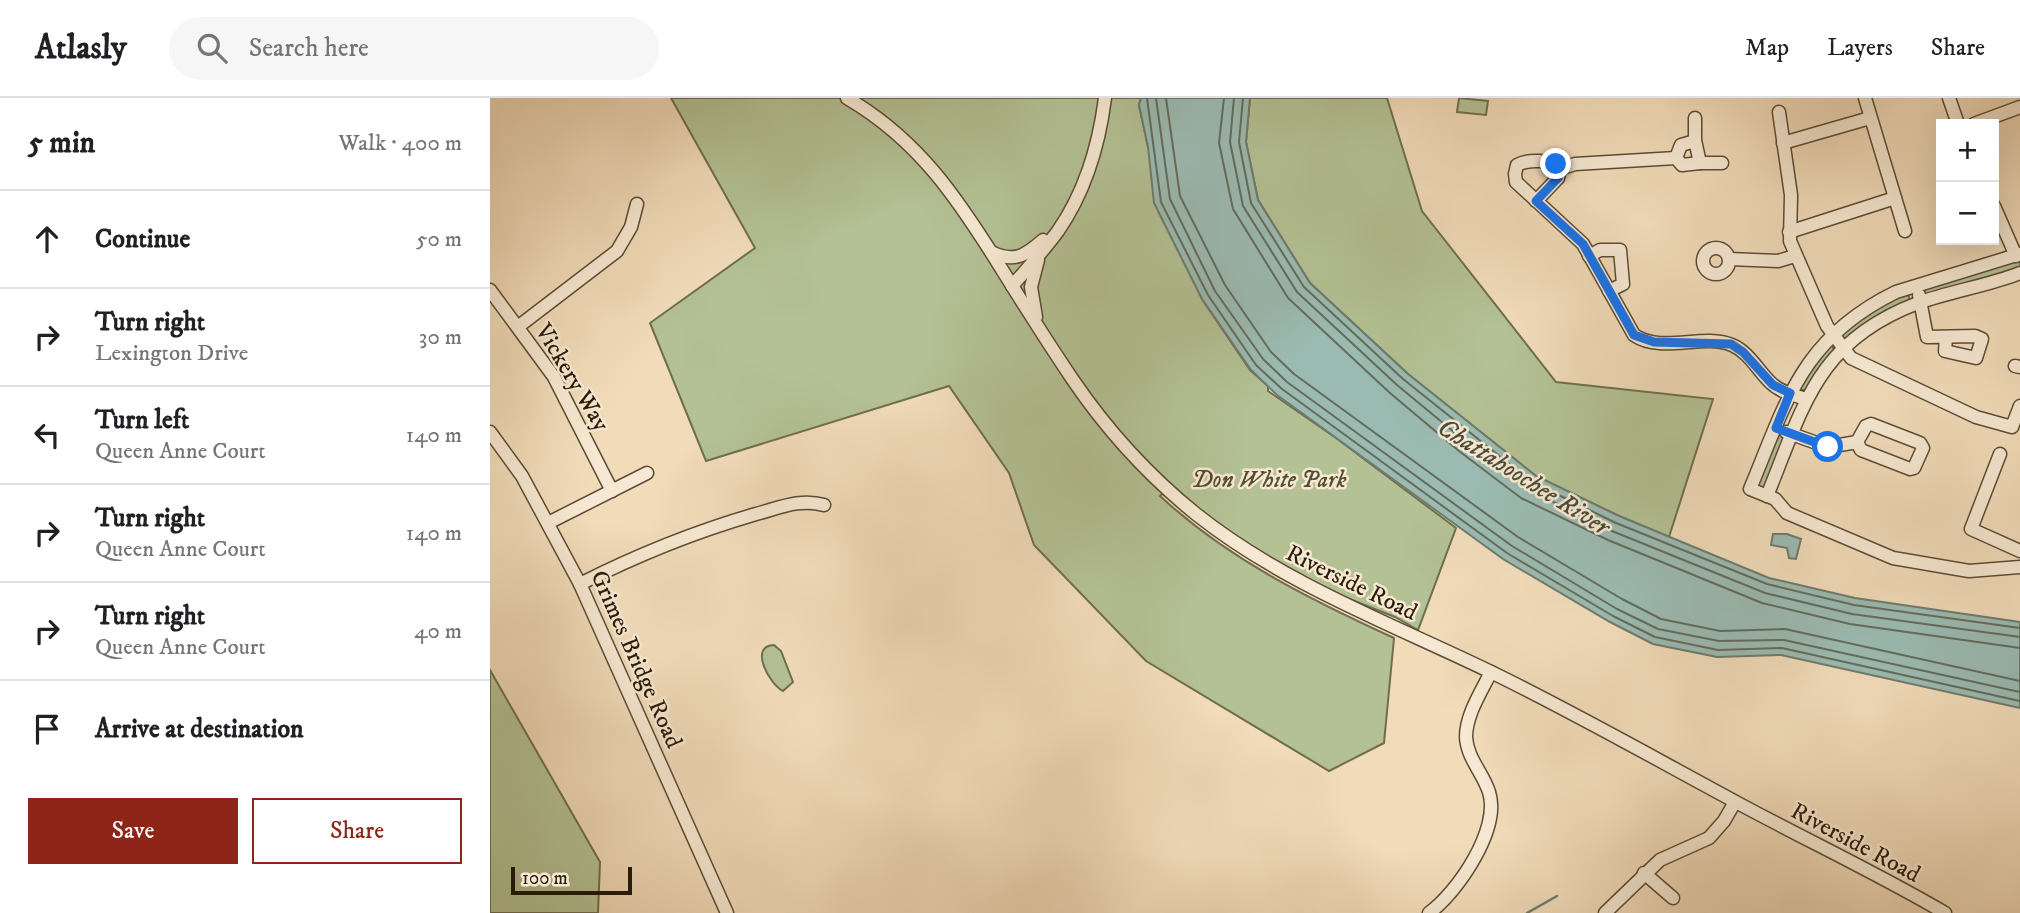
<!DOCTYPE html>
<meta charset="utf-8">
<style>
body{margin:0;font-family:"IM FELL DW Pica",serif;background:#f6f6f6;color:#202124}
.controls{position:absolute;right:21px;top:21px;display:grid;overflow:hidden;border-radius:0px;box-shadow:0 7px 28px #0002}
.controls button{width:63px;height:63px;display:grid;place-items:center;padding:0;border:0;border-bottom:2px solid #e0e0e0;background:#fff;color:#202124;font:35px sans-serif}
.scale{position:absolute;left:21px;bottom:18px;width:121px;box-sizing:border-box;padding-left:7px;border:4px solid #2b1c08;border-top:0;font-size:19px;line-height:24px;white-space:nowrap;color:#2b1c08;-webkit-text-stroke:5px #f6e8d2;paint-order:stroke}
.stop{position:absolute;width:21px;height:21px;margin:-16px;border:5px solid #1a73e8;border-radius:50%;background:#fff}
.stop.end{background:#1a73e8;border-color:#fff;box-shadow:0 2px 7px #0008}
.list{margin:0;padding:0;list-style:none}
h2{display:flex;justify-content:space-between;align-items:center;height:91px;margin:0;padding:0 28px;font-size:30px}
h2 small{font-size:23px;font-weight:400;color:#757577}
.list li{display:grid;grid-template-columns:46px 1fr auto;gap:21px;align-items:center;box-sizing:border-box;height:98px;padding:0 28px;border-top:2px solid #e0e0e0}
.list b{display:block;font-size:26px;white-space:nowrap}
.list p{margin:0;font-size:23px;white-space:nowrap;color:#757577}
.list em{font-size:23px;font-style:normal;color:#757577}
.actions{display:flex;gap:14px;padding:21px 28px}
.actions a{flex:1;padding:16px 0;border:2px solid #8f2418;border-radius:0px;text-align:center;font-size:24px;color:#8f2418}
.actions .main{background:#8f2418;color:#fff}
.icon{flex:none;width:38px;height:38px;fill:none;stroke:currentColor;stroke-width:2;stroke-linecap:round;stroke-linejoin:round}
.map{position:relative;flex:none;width:1530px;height:815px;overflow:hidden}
header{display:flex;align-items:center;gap:42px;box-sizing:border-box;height:98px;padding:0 35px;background:#fff;border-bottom:2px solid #e0e0e0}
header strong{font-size:33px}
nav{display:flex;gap:38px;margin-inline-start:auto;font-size:24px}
.search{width:490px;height:63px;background:#f6f6f6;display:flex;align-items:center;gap:18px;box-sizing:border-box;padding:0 24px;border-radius:38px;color:#757577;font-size:26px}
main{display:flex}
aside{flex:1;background:#fff}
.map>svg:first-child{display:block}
</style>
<header>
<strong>Atlasly</strong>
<div class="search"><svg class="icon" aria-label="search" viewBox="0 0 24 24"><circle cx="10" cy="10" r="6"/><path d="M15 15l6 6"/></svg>Search here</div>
<nav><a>Map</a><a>Layers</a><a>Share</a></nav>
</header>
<main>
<aside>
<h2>5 min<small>Walk · 400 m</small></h2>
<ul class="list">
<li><svg class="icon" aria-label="ahead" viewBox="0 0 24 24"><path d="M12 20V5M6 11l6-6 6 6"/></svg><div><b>Continue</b></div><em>50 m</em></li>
<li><svg class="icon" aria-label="right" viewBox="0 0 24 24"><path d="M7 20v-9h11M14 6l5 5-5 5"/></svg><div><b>Turn right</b><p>Lexington Drive</p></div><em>30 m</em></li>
<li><svg class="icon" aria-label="left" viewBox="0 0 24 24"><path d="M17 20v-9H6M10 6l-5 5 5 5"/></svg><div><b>Turn left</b><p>Queen Anne Court</p></div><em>140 m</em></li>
<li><svg class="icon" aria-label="right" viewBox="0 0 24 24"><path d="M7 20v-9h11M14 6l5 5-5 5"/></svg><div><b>Turn right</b><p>Queen Anne Court</p></div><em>140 m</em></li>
<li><svg class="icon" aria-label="right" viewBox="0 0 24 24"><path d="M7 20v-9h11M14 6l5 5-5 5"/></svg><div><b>Turn right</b><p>Queen Anne Court</p></div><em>40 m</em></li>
<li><svg class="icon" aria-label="arrive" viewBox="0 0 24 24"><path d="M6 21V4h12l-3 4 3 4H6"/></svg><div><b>Arrive at destination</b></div></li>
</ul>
<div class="actions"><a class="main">Save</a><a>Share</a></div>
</aside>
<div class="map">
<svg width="1530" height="815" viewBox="0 0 1530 815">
<rect width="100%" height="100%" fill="#f1dbb9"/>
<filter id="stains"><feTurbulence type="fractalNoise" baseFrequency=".00286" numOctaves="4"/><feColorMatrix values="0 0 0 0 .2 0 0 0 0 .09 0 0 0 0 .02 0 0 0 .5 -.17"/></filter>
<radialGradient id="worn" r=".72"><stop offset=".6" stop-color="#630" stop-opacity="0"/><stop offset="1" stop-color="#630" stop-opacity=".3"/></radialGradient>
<g fill="#b3c194" stroke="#6f6e4e" stroke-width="2">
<path d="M181,0H651L649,7L658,49L712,201L760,272L778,288V293L846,340L966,430L928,532L905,519L801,478L677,392L670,398C738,461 821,502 904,540L894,645L839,673L656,563L544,447L519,375L459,288L216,363L160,225L265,150Z"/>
<path d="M760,0H897L932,113L1066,284L1223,301L1179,439L1129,418L1046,378L918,276L820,185L768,102L756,44Z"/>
<path d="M969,0L998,3L996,17L967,14Z"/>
<path d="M1528,162L1530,164V171L1436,198L1433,194L1434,191Z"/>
<path d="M1418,195L1420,203L1355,242L1352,241L1351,234L1387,208Z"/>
<path d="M1342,246L1344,253L1316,292H1311L1310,284Z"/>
<path d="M1291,336L1295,340L1273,392L1268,390L1267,384L1289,337Z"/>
<path d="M284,547L291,553L303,584L293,593C280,587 258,548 284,547Z"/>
<path d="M0,572L110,764L108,815H0Z"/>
</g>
<g fill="#9bbbb2" stroke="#6e7b6e" stroke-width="2">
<path d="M651,0H760L756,44L768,102L820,185L918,276L1046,378L1129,418L1279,480L1365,500L1530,524V610L1291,557L1227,559L1163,546L1120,524L1013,461L787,297L761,272L712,201L664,105L658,49L649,7Z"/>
<path d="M1283,436H1297L1311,441L1306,461L1299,460L1297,450L1281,447Z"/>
</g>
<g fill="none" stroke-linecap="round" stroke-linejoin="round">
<g stroke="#636c5d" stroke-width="2">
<path d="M657,0L671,104L718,197L766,267L792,291L1017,455L1123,518L1165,539L1228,552L1292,550L1530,603"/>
<path d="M666,0L680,101L725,193L773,261L797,284L1022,448L1127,511L1168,531L1229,543L1294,542L1530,594"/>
<path d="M676,0L690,98L735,187L781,254L804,276L1028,439L1132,501L1171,521L1230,533L1295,531L1530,583"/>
<path d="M734,0L729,45L743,111L798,200L900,295L969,353L1031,400L1118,442L1272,505L1360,526L1530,550"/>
<path d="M744,0L740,44L753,108L807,194L907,287L976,344L1037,391L1122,433L1275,495L1362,516L1530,539"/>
<path d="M753,0L749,44L761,105L814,189L913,281L1042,384L1126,425L1277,486L1364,507L1530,530"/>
</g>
<path stroke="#6e7b6e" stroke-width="2.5" d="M1037,815L1067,798"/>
<g stroke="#5c4c34" stroke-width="15">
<g id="minor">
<path d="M357,0C429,42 468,101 511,170C534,207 558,245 583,282C617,332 659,378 706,416C794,486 902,526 1003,575C1085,615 1164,660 1244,703C1314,741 1387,775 1455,815"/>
<path d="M1375,0L1415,133"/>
<path d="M1459,0L1468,26"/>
<path d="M1289,14L1301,97L1300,143L1337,228L1361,260L1486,319L1522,329L1530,308"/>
<path d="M1484,26L1530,9"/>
<path d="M1293,45L1380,20"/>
<path d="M1186,60L1191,47L1205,43"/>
<path d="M1210,65H1232"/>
<path d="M1070,71C1062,61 1038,61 1027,67L1025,76L1026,84L1093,146L1144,237C1172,256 1212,235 1242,247C1259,254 1268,273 1281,285C1290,294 1304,297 1316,301"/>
<path d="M1070,71L1085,66L1186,60L1192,67L1210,65L1205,42V20"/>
<path d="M1046,103L1068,80L1070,71"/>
<path d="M1504,108L1526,158"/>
<path d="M1299,134L1405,100"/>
<circle cx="1226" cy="163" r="13"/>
<path d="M501,154C524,165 535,158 553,142"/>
<path d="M1530,156L1406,194C1312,240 1297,302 1260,391L1285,401L1297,415L1403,460L1479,473L1530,469"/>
<path d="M1099,158L1110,152H1130L1133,186L1119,193"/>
<path d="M1239,161L1288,163L1305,158"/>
<path d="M522,188C538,170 554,152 568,133C595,94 609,47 615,0"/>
<path d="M0,192L64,279L122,393"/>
<path d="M1429,197L1437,239L1485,238L1492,241L1486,260L1455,253L1456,239"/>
<path d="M546,219L541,189L548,162"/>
<path d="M29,228L127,153L141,129L147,106"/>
<path d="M1525,268L1530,269"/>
<path d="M0,334L32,378L90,486L237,815"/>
<path d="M1296,334L1338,349L1367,344L1376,328L1381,326L1430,345L1433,350L1424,370L1420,371L1371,352L1367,344"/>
<path d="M1510,356L1481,431L1530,453"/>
<path d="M1277,398C1314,307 1327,243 1428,205C1461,193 1497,188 1530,175"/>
<path d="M58,425L157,375"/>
<path d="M90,486C147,457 204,434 266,416C289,410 310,400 334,407"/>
<path d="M1154,775L1183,800"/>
<path d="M939,815C967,795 1011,731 999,694C993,675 977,660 976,639C976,617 991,594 1001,574"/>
<path d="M1115,815L1170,762L1219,740L1234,723L1245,704"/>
</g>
</g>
<use href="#minor" stroke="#f6e8d2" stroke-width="12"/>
</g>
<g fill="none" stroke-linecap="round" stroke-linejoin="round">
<path stroke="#1a73e8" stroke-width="9" d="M1066,66L1070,71L1068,80L1046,103L1093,146L1144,237L1164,244L1241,246L1253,254L1283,287L1300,295L1286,330L1338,349"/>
</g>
<g text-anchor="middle" stroke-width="5" stroke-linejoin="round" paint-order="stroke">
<g font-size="24" fill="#2b1c08" stroke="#f6e8d2">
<text transform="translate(83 279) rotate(59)" y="8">Vickery Way</text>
<text transform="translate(862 484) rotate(26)" y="8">Riverside Road</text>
<text transform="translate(147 561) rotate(66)" y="8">Grimes Bridge Road</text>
<text transform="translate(1366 744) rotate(28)" y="8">Riverside Road</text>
</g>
<g font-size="24" font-style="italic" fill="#544e32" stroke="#f6e8d2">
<text x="779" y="389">Don White Park</text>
</g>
<g font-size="26" font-style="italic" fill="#4d4c3b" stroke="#f6e8d2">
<text transform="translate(1034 378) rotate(32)" y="9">Chattahoochee River</text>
</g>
</g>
<rect width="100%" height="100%" filter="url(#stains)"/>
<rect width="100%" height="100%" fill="url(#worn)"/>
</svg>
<div class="controls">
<button>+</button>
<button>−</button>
</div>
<div class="scale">100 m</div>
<div class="stop" style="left:1338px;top:349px"></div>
<div class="stop end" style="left:1066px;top:66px"></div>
</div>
</main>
